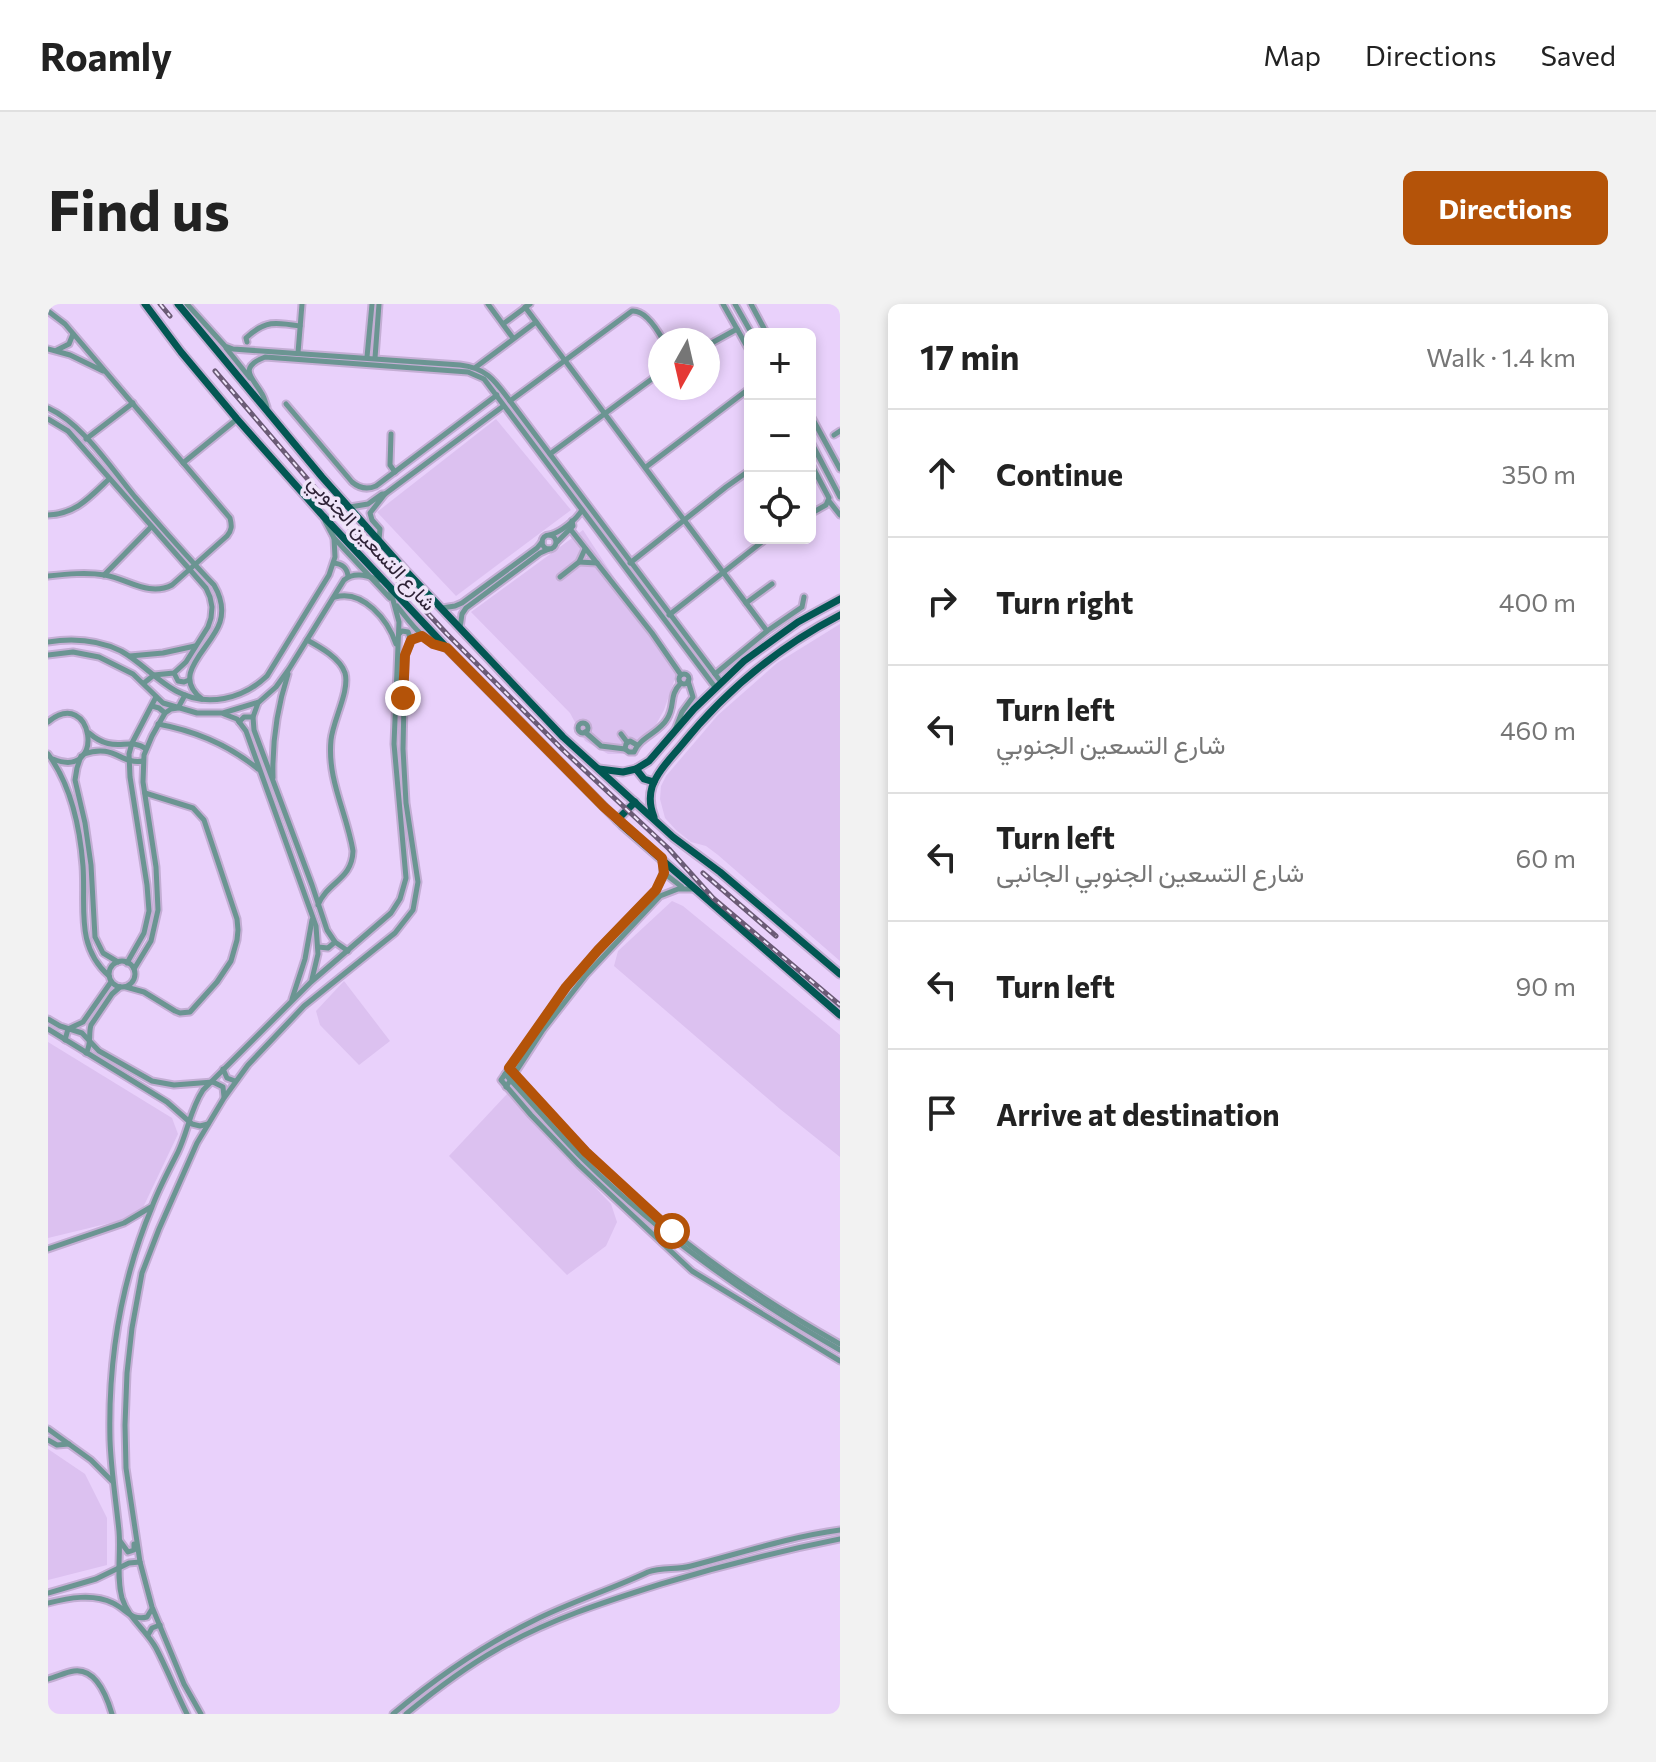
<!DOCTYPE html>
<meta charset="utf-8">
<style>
body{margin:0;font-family:Commissioner,Vazirmatn,sans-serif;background:#f2f2f2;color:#222}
.controls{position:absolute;right:24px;top:24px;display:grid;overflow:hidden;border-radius:12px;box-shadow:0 4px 12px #0003}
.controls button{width:72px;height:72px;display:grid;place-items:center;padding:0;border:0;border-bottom:2px solid #e0e0e0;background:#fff;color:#222;font:40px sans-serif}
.compass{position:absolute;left:600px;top:24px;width:72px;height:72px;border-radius:50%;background:#fff;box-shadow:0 4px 12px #0003;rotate:188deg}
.stop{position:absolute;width:24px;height:24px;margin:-18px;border:6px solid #b45309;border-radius:50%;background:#fff}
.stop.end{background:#b45309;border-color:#fff;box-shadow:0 2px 8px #0008}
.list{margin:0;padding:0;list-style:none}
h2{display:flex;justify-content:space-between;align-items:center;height:104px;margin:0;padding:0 32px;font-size:34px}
h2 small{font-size:26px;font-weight:400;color:#767676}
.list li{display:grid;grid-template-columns:52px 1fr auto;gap:24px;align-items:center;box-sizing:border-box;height:128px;padding:0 32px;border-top:2px solid #e0e0e0}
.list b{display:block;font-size:30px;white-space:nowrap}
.list p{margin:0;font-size:26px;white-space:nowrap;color:#767676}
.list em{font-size:26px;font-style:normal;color:#767676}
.icon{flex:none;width:44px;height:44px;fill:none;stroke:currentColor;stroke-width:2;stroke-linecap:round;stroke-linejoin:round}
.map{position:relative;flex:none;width:792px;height:1410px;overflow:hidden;border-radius:12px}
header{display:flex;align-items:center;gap:48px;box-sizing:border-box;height:112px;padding:0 40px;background:#fff;border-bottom:2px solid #e0e0e0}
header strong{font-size:38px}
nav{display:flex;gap:44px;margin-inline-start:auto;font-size:28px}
.intro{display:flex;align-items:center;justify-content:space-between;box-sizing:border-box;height:192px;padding:0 48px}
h1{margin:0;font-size:56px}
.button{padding:20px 36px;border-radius:12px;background:#b45309;color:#fff;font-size:28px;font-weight:700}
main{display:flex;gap:48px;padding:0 48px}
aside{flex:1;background:#fff;border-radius:12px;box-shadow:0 4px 12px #0003}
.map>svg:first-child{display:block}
</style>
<header>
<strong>Roamly</strong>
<nav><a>Map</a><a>Directions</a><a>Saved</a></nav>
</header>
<div class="intro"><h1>Find us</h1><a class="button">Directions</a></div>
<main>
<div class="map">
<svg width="792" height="1410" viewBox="0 0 792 1410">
<rect width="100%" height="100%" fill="#e9d1fb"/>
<g fill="#dcc1f0">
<path d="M448,115L523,206L408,292L329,208Z"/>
<path d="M535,226L629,369L616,406L598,439L576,450H560L537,437L522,409L423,308Z"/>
<path d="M792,320V657L670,551L658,542L643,538L628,526L617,514L612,495L613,482L618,472L670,411L729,359Z"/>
<path d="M624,597L635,602L792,731V853L732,805L566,662L570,647Z"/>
<path d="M296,677L342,737L311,761L272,721L268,707Z"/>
<path d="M0,738L124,814L130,830L91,912L0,934Z"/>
<path d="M459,790L563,900L569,918L558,942L519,971L401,852Z"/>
<path d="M0,1145L37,1170L59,1214V1261L0,1276Z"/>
</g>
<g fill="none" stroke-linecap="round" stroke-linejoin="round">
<g stroke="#c4aed4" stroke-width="9">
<g id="minor">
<path d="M139,0L177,42L185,45L412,61C439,64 447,77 462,97L673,378"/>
<path d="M440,0L465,34"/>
<path d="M675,0L702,48"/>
<path d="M687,0L704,30"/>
<path d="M703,0L719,30"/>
<path d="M477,3L719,327"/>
<path d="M0,7L17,20L182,214C184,222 184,226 179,232L124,281C101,293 80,275 57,271C38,268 19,270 0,272"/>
<path d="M455,20L482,0"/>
<path d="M199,38L198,34C217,16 228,18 252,22"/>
<path d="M660,41L689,25"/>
<path d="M178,44L202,74"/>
<path d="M0,45L22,51L55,67"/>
<path d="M9,46L21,40L25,30"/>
<path d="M250,49L254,0"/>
<path d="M319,53L324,0"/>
<path d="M327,54L331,0"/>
<path d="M428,63L488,18"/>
<path d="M462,97L584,7C597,6 609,25 615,36"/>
<path d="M238,100L304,178C311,184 319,186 328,182L449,91"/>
<path d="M219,103C218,100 216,93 214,90C205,74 189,64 217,53L420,68L436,75L667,383"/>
<path d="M0,104C34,119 63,164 87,193C113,223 139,253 166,281C173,293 176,305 172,318C164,344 121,370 154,395"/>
<path d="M762,110L792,165"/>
<path d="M0,115L20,127L158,284L162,293L164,303L163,314L160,323L138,358L126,369L106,371L96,379"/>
<path d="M343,130L342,161L347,168"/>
<path d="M786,131L792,127"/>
<path d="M38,135L85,99"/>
<path d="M762,136L792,193"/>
<path d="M502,150L612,69"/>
<path d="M762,158L781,194L778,201L762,210"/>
<path d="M135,159L189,115"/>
<path d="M598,163L702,84"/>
<path d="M337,190L454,103"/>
<path d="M781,197L792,211"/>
<path d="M302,203L320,200L334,190H337L322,209L324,216L332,225L331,236"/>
<path d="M0,211C28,210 42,193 61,175"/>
<path d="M277,217L286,234L342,294"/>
<path d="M523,226L604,329L633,371"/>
<path d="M502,231C513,228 528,216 534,206"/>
<circle cx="501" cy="238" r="7"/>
<path d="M509,238L525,222L524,217"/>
<path d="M531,258L549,259"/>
<path d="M286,259C294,260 299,263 300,272"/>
<path d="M582,259L678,183L702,166"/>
<path d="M56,271L103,223"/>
<path d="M512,273L531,258L537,245"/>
<path d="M287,293C315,285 340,316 348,340"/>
<path d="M698,299L724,280"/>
<path d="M349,302C363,319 375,338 397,344"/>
<path d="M394,304L407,302L414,299L489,244L494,238"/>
<path d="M621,311L719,234"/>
<path d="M412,324L414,310L418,304L492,249L501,245"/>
<path d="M351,330L354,327L360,328L363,336"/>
<path d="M259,336C272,343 292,354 297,369C302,387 285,416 283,436C279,476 299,509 305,547C304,576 280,577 270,601"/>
<path d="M0,338C25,334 50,336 73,347C93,358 108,376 128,387C159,404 195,395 219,372L281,271L287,253L286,234"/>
<path d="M0,351L25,348L51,353L85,370L115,399L149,409H175L211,398L228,383L241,365L296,276C307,267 319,272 332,276"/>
<path d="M82,352L115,349L147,342"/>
<path d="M126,369L130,377L136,378L141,376"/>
<path d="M667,370L719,327L754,303L756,293"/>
<circle cx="636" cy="375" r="5"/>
<path d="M210,399L205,413L206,426L264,581L279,626L287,638L300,647"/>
<path d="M104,402L111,404L117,409"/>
<path d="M176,410L189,415L198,427L268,622L270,650L264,675"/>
<path d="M0,418C45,381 59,477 5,455"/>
<path d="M191,418L196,413H205"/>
<circle cx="535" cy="424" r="5"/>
<path d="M110,420C148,427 181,441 210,465"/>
<path d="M627,426L634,408L645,393L640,377"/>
<path d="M537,428L553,442L577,445"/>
<path d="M41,429C66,451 81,432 98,445"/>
<path d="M573,430L579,438"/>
<path d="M589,441L582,437L578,440L577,445L581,448H586C592,433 611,429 619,415C628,401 620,392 633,379"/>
<path d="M0,450C23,481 32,524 35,562C38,603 27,642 61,672"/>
<path d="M36,450C67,439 72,461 95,457"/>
<path d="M33,452L29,464L27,476L37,519L43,561L47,633L55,649L70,658"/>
<path d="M225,474C224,439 229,404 240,370"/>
<path d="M615,559V573L608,586L550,646L518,683L453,776L483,811L531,861L644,967L792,1057"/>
<path d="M616,569L634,583"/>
<path d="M270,643L280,644L287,638"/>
<circle cx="74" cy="670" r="13"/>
<path d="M79,659L96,629L101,607L99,581L82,473L81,450L84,439L108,393"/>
<path d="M86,665L103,637L110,606L108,563L95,478L96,451L104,432L117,409L123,405L130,404L137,391"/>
<path d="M78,683L96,688L127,707L132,709L142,708L169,678L183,657L189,636L190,626L189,615L156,516L145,504L97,489"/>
<path d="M244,695L257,655L264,616"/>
<path d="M0,715L12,722L34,729L51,747L104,777L126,781L165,778L175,783L176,793"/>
<path d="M0,725L119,798L144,820L152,822L160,820"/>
<path d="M17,736L20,725L35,718L63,678"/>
<path d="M38,749C44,740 40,731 43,721L64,690L72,683"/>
<path d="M461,764C515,825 575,889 639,939C687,977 739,1010 792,1040"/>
<path d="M175,765L179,774L187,777"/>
<path d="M457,770C483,798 508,828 536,856C612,931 699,993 792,1046"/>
<path d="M458,783L495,726L538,671L612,592L630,585H647"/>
<path d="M0,945L76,919L103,903"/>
<path d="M0,1125L43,1156L64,1177"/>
<path d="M0,1136L9,1141L21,1140"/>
<path d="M72,1237L80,1248L86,1246V1240"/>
<path d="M0,1289L48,1275L81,1259L92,1258"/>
<path d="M0,1299C20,1294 45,1289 65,1299C78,1305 83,1317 99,1313L104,1305"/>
<path d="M100,1331L104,1324L112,1321"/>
<path d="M0,1375C8,1373 18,1368 26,1367C48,1364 59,1393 64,1410"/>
<path d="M139,1410C128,1388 119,1365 108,1344C98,1326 80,1314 74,1294C68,1272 73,1249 71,1227C68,1197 63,1166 62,1136C60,1056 73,977 104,903C111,884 121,866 130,848C140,827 142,806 155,786L263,678L343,609L352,595L358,574L346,440L351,318L342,285"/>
<path d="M153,1410L136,1380L104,1303L92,1258L78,1164L77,1121L79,1069L84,1024L94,969L111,925L149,839L176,794L200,761L256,702L347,629L365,606L370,578L358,499L355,445L357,351L363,336L374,332"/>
<path d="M345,1410C388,1374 434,1342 485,1317C522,1298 562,1286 600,1268C614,1263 629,1266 643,1262C693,1249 741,1233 792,1226"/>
<path d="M358,1410C386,1387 416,1364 448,1346C500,1316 556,1298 613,1280C672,1262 732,1247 792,1235"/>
</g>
</g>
<g stroke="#c4aed4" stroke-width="11">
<g id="major">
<path d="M97,0L133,48L189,115L275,212L399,344L574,521L792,711"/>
<path d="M130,0L274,173L357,266L515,433L625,533L672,568L792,670"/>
<path d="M551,465L575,468L588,465L601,457L646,405L696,357L750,318L792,295"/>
<path d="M588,465L596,475L606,478"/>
<path d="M606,513C602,503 601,493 604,483C609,468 622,455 632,443C676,388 730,343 792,311"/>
<path d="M569,516L587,498"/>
</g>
</g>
<use href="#minor" stroke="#6b9592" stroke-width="5"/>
<use href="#major" stroke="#025753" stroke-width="7"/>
<g stroke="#6b5b76" stroke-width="5">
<g id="rail">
<path d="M112,0L122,12"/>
<path d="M167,67L310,234L399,330L515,446L621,545L665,594L792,701"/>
<path d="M655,569L728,632"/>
</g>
</g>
<use href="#rail" stroke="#efe4f9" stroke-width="2" stroke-dasharray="6" stroke-linecap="butt"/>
</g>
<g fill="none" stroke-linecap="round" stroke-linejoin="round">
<path stroke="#b45309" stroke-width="10" d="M355,394L357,351L363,336L374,332L385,340L399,344L556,503L614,554L616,569L608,586L550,646L518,683L461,764L538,848L624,927"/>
</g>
<g text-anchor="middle" stroke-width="7" stroke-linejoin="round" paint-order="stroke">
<g font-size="20" fill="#2e2236" stroke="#efe4f9">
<text transform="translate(324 239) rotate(47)" y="7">شارع التسعين الجنوبي</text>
</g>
</g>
</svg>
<div class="controls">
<button>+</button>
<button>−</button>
<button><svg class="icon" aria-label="locate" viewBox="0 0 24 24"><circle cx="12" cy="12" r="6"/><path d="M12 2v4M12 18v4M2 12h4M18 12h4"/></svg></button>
</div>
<svg class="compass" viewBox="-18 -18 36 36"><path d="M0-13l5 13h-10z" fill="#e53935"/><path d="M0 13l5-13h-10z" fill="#767676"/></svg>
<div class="stop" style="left:624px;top:927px"></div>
<div class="stop end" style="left:355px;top:394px"></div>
</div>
<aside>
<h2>17 min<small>Walk · 1.4 km</small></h2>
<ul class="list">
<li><svg class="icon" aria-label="ahead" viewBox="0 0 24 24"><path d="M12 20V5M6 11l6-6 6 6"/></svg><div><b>Continue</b></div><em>350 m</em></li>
<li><svg class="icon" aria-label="right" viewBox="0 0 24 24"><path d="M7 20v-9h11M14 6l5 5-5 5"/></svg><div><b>Turn right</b></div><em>400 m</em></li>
<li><svg class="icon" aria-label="left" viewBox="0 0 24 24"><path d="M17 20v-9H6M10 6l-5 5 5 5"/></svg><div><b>Turn left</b><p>شارع التسعين الجنوبي</p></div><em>460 m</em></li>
<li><svg class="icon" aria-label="left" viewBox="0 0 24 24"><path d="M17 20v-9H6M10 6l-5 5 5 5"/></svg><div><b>Turn left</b><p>شارع التسعين الجنوبي الجانبى</p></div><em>60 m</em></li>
<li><svg class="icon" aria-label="left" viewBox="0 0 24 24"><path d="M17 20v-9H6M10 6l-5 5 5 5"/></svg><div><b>Turn left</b></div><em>90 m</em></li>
<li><svg class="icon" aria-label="arrive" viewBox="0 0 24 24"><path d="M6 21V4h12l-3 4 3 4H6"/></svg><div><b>Arrive at destination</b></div></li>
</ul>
</aside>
</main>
